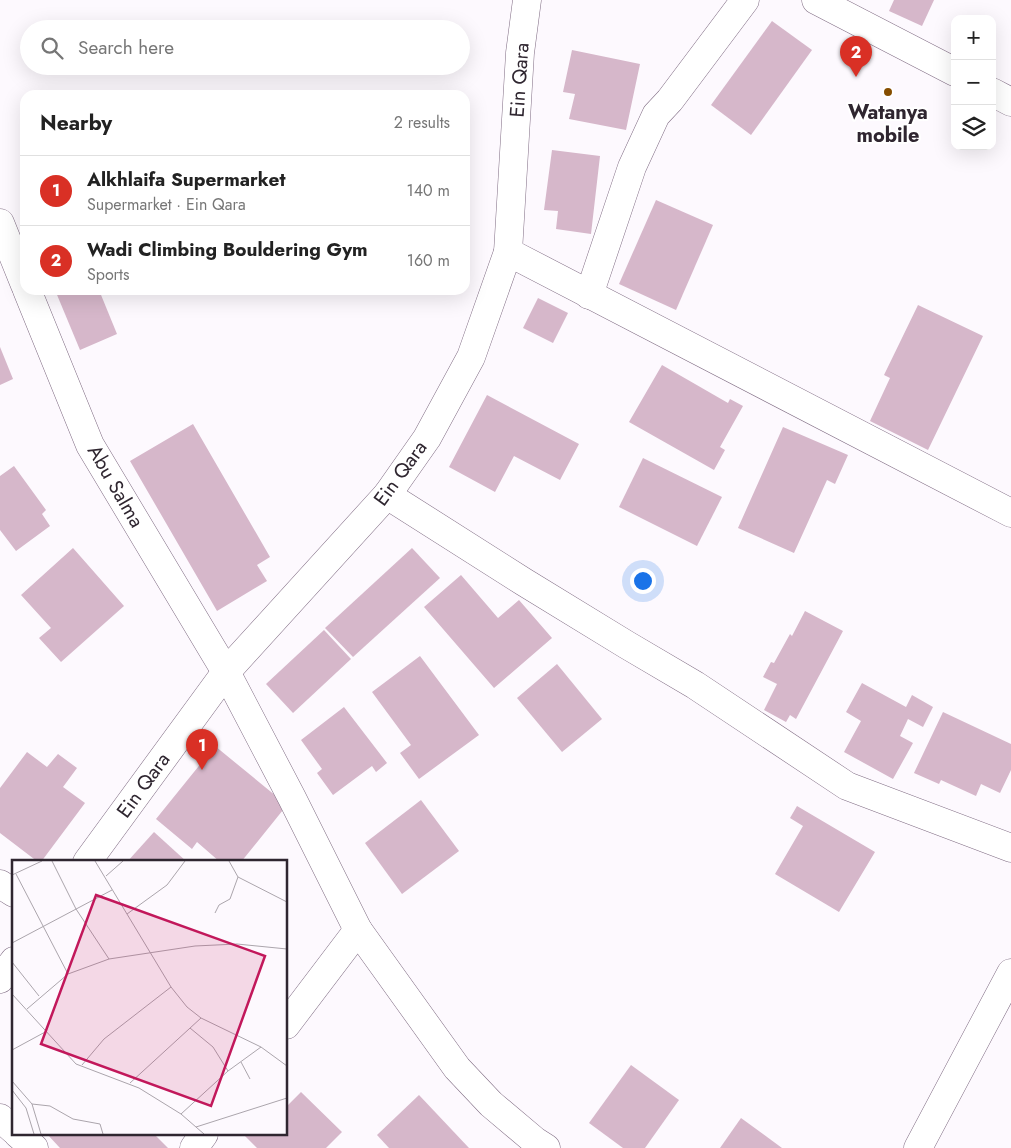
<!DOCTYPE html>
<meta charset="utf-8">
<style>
body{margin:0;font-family:Jost,sans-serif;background:#f6f6f6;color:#222}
.controls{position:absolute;right:15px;top:15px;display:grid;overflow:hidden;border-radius:10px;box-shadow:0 5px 20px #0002}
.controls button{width:45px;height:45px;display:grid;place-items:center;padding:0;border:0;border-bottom:1px solid #e0e0e0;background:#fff;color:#222;font:25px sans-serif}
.you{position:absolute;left:642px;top:580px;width:18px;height:18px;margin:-12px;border:4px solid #fff;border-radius:50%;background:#1a73e8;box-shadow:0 0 0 8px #1a73e833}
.badge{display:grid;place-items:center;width:32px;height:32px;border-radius:50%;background:#d93025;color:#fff;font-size:16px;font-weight:700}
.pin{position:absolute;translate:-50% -41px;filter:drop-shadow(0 1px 2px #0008)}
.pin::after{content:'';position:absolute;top:26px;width:18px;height:15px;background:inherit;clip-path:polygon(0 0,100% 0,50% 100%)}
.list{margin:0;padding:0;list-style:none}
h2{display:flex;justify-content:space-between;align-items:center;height:65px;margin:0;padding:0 20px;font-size:21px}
h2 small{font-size:16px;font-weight:400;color:#767676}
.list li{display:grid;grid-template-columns:32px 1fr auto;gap:15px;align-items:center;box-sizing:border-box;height:70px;padding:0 20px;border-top:1px solid #e0e0e0}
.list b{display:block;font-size:19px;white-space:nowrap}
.list p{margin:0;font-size:16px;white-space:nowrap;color:#767676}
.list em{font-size:16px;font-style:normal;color:#767676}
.icon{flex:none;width:28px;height:28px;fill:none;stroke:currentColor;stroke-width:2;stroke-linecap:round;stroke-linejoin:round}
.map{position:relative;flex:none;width:1011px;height:1148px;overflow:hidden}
.search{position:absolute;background:#fff;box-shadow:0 5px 20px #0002;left:20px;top:20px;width:450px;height:55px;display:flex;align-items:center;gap:12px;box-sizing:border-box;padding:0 18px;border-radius:28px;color:#767676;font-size:19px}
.panel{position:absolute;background:#fff;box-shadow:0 5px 20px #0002;left:20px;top:90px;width:450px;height:205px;border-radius:15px}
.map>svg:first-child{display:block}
</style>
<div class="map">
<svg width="1011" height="1148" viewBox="0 0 1011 1148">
<rect width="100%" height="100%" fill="#fdf9fe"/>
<g fill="#d6b7ca">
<path d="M894,0H934L922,26L889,11Z"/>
<path d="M772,21L812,50L751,135L711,105Z"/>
<path d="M572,50L640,64L626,130L569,119L575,94L563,92Z"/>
<path d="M552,150L600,156L591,234L556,229L558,211L544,210Z"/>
<path d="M656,200L713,225L676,310L619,284Z"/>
<path d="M55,290H99L117,334L80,350Z"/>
<path d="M538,298L568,313L553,343L523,328Z"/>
<path d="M918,305L983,336L928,450L870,421L890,378L884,375Z"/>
<path d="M0,347L13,379L0,385Z"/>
<path d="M662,365L728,403L730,399L743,406L720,447L725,450L714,470L629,422Z"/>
<path d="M487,395L579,444L560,480L514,456L495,492L449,467Z"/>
<path d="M193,424L270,557L257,565L267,581L217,611L130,461Z"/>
<path d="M783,427L848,455L835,484L827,480L794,553L738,528Z"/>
<path d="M643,458L722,497L697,546L619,507Z"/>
<path d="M14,466L46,510L42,514L50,526L16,551L0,530V476Z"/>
<path d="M73,548L124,606L61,662L39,638L51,628L21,595Z"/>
<path d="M412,548L440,578L353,657L325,628Z"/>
<path d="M461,575L498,618L519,600L552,638L494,688L424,607Z"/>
<path d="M805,611L843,631L796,719L790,715L786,722L764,710L777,684L763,677L771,662L774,663L790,634L792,636Z"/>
<path d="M324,630L351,659L293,713L266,684Z"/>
<path d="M420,656L479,735L419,779L400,753L411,745L372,692Z"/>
<path d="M557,664L602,719L562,752L517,698Z"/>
<path d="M862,683L906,707L912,695L933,707L923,727L908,719L900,736L913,743L893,779L844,752L861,721L846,712Z"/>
<path d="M344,707L387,763L376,772L372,766L333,795L317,773L322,769L301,740Z"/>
<path d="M943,712L1011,744V770L1000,793L981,784L976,796L941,780L939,784L914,773Z"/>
<path d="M215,746L287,805L241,862H220L197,842L192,849L156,819Z"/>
<path d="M27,752L47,767L58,754L77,768L63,787L85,803L41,862H38L0,833V788Z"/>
<path d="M421,800L459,851L402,894L365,843Z"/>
<path d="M797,806L875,852L839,912L775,874L803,826L790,818Z"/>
<path d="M154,832L187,862H127Z"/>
<path d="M631,1065L679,1100L645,1148H623L589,1123Z"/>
<path d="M301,1092L342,1132L326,1148H257L243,1134H286V1107Z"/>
<path d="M419,1095L469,1148H389L377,1135Z"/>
<path d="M741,1118L782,1148H720Z"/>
<path d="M47,1134H154L168,1148H60Z"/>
</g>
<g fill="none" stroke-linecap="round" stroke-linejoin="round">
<g stroke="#806d84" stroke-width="29">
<g id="minor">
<path d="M816,0L955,72"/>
<path d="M992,92L1011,102"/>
<path d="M0,223L25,285"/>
<path d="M508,252L1011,513"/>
<path d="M27,290L90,445L226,672L292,798L358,930L457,1068L491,1104L535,1141L546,1148"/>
<path d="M589,295L632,167L656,115L670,100L745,0"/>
<path d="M387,495L524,582L627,645L695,685L847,786L1011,848"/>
<path d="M87,862L226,672L387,495L427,438L471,357L508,252L520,53L527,0"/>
<path d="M0,884L14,893"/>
<path d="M0,979L14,961"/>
<path d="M286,1025L358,930"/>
<path d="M0,1118L14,1130"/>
<path d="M18,1134L34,1148"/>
<path d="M194,1148L204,1134"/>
<path d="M918,1148L1011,973"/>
</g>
</g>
<use href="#minor" stroke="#fff" stroke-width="28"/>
</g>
<circle fill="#864d00" stroke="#fff" stroke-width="2" cx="888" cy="92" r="5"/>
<g text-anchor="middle" stroke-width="4" stroke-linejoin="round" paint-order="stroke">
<g font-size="20" fill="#2f2630" stroke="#fff">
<text transform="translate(519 80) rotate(-86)" y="7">Ein Qara</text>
<text transform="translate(400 473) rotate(-54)" y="7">Ein Qara</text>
<text transform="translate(116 486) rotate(60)" y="7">Abu Salma</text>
<text transform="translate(143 785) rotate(-54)" y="7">Ein Qara</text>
</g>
<g font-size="20" font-weight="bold" fill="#2f2630" stroke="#fff">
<text x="888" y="119">Watanya<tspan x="888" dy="23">mobile</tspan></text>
</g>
</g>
<g transform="translate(12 860)">
<rect width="275" height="275" fill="#fdf9fe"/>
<path fill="none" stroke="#aba5ac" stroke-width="1" d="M40,1L64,49L97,99M83,1L159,127L175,147L189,158L249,187L275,206M217,1L226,17L275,42M4,14L56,114M0,15L30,1M94,16L111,1M203,53L207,45L218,39L226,17M115,54L155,25L173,1M0,83L100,30M0,102L27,136M0,134L64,204L127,228L169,254L192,274M15,149L56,114L97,99L183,86L225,84L275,89M178,168L201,187L216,211M0,190L35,171M229,202L238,219M70,205L92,179L159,127M0,221L20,244L29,274M118,223L189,158M0,230L14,248L22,274M20,244L38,246L61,259L88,264L91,274M169,254L216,211L249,187M184,267L275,238"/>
<path fill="#c2185b" fill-opacity="0.15" stroke="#c2185b" stroke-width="2.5" d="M84,35L253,96L199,246L29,184Z"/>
<rect width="275" height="275" fill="none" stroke="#2f2630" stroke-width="2.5"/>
</g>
</svg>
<div class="controls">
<button>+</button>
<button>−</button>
<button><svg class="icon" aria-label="layers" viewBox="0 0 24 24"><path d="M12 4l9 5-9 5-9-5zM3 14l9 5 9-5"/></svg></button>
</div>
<div class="you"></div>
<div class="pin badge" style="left:202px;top:770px">1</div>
<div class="pin badge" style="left:856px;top:77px">2</div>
<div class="search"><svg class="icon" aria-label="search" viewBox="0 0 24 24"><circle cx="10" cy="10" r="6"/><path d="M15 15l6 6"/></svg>Search here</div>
<section class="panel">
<h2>Nearby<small>2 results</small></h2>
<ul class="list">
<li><span class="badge">1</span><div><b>Alkhlaifa Supermarket</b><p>Supermarket · Ein Qara</p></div><em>140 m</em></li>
<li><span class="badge">2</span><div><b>Wadi Climbing Bouldering Gym</b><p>Sports</p></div><em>160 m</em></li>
</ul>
</section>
</div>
